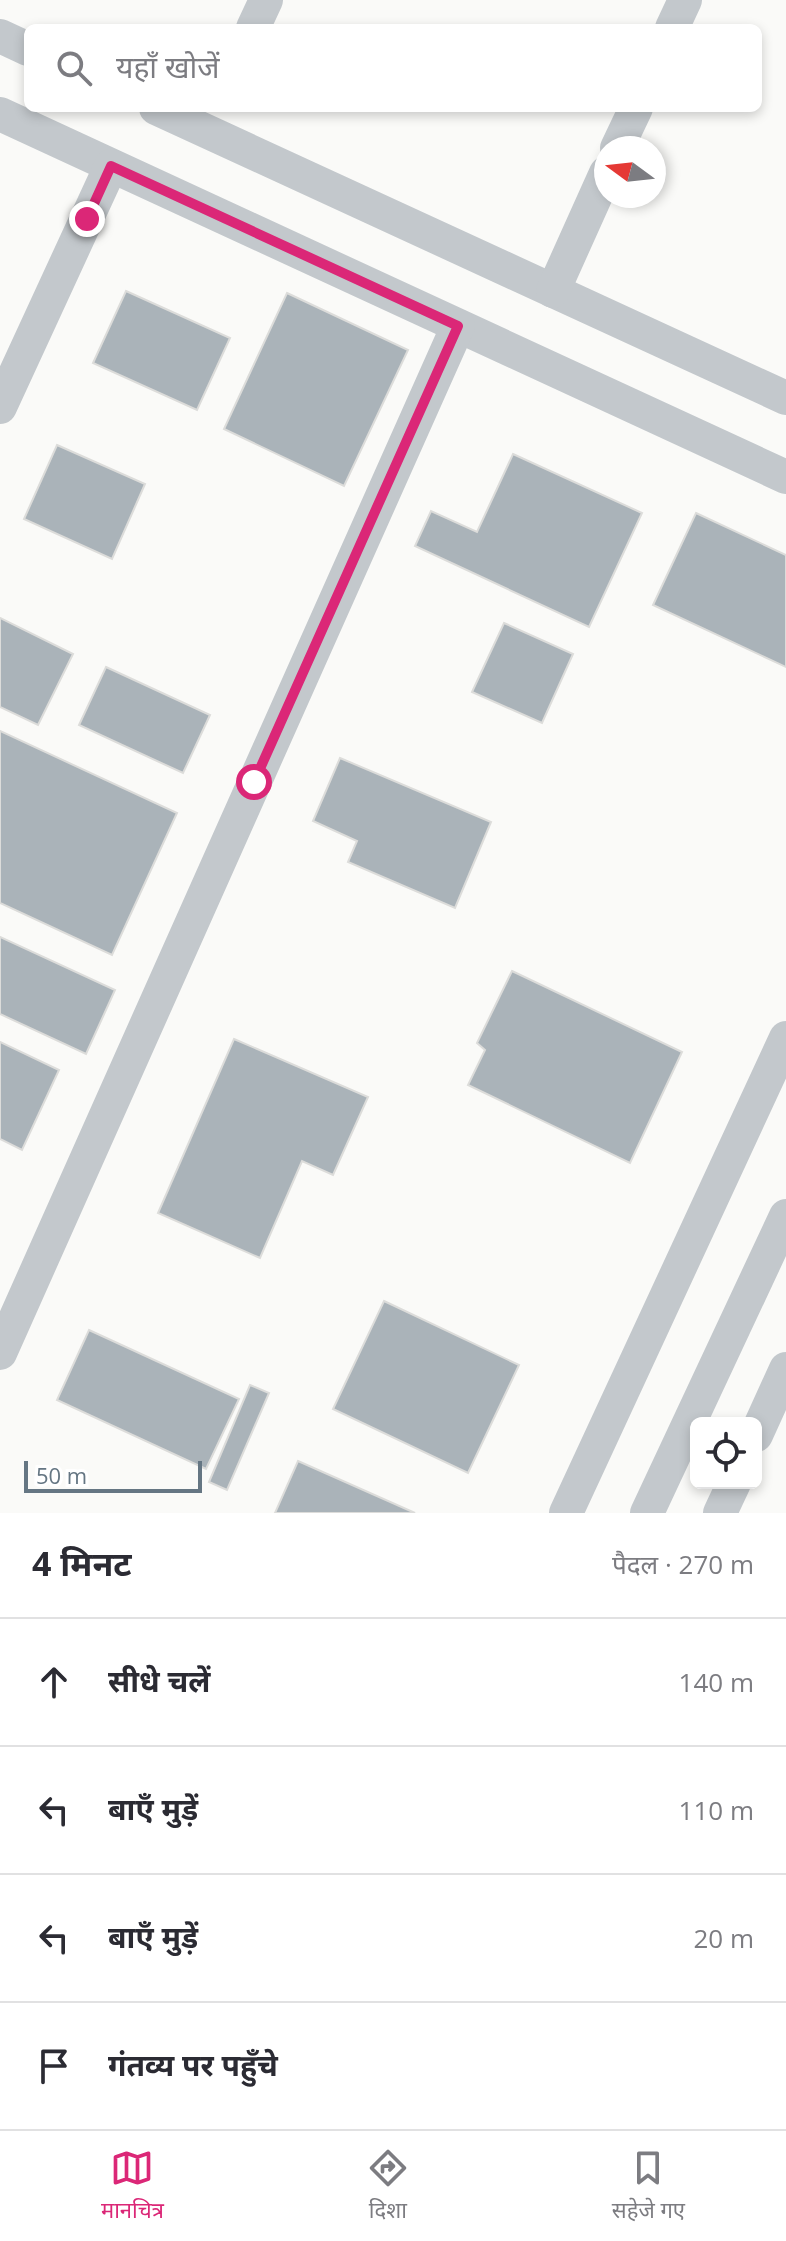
<!DOCTYPE html>
<html lang="hi">
<meta charset="utf-8">
<style>
body{margin:0;font-family:"Open Sans","Noto Sans Devanagari",sans-serif;background:#f2f2f3;color:#2b2b33}
.controls{position:absolute;right:24px;bottom:24px;display:grid;overflow:hidden;border-radius:12px;box-shadow:0 4px 12px #0003}
.controls button{width:72px;height:72px;display:grid;place-items:center;padding:0;border:0;border-bottom:2px solid #e1e1e2;background:#fff;color:#2b2b33;font:40px sans-serif}
.compass{position:absolute;left:594px;top:136px;width:72px;height:72px;border-radius:50%;background:#fff;box-shadow:0 4px 12px #0003;rotate:285deg}
.scale{position:absolute;left:24px;bottom:20px;width:178px;box-sizing:border-box;padding-left:8px;border:4px solid #657683;border-top:0;font-size:22px;line-height:28px;white-space:nowrap;color:#657683;-webkit-text-stroke:6px #fff;paint-order:stroke}
.stop{position:absolute;width:24px;height:24px;margin:-18px;border:6px solid #db2777;border-radius:50%;background:#fff}
.stop.end{background:#db2777;border-color:#fff;box-shadow:0 2px 8px #0008}
.list{margin:0;padding:0;list-style:none}
h2{display:flex;justify-content:space-between;align-items:center;height:104px;margin:0;padding:0 32px;font-size:34px}
h2 small{font-size:26px;font-weight:400;color:#7c7c81}
.list li{display:grid;grid-template-columns:52px 1fr auto;gap:24px;align-items:center;box-sizing:border-box;height:128px;padding:0 32px;border-top:2px solid #e1e1e2}
.list b{display:block;font-size:30px;white-space:nowrap}
.list em{font-size:26px;font-style:normal;color:#7c7c81}
.icon{flex:none;width:44px;height:44px;fill:none;stroke:currentColor;stroke-width:2;stroke-linecap:round;stroke-linejoin:round}
.map{position:relative;flex:none;width:786px;height:1513px;overflow:hidden}
.search{position:absolute;background:#fff;box-shadow:0 4px 12px #0003;left:24px;right:24px;top:24px;height:88px;display:flex;align-items:center;gap:20px;box-sizing:border-box;padding:0 28px;border-radius:12px;color:#7c7c81;font-size:30px}
.sheet{height:616px;background:#fff}
nav{display:flex;justify-content:space-around;align-items:center;box-sizing:border-box;height:112px;border-top:2px solid #e1e1e2;background:#fff;font-size:22px;color:#7c7c81}
nav a{display:grid;justify-items:center;gap:4px}
nav .on{color:#db2777}
.map>svg:first-child{display:block}
</style>
<div class="map">
<svg width="786" height="1513" viewBox="0 0 786 1513">
<rect width="100%" height="100%" fill="#fafaf8"/>
<g fill="#aab3b9" stroke="#dcdcda" stroke-width="2">
<path d="M126,291L230,338L197,410L93,363Z"/>
<path d="M287,293L408,350L344,486L224,429Z"/>
<path d="M57,445L145,484L112,559L24,519Z"/>
<path d="M513,454L642,513L589,627L415,546L431,511L477,532Z"/>
<path d="M696,513L786,555V667L653,605Z"/>
<path d="M0,618L73,654L38,725L0,707Z"/>
<path d="M504,623L573,654L542,723L472,692Z"/>
<path d="M106,667L210,715L183,773L79,725Z"/>
<path d="M0,731L177,813L112,955L0,903Z"/>
<path d="M340,758L491,822L455,908L348,862L357,841L313,821Z"/>
<path d="M0,937L115,990L86,1054L0,1014Z"/>
<path d="M512,971L682,1052L630,1163L468,1085L485,1050L477,1043Z"/>
<path d="M234,1039L368,1097L333,1175L302,1161L260,1258L158,1213Z"/>
<path d="M0,1042L59,1070L22,1150L0,1139Z"/>
<path d="M384,1301L519,1365L468,1473L333,1409Z"/>
<path d="M89,1330L239,1399L206,1469L57,1400Z"/>
<path d="M250,1385L269,1393L227,1490L209,1482Z"/>
<path d="M298,1461L415,1513H275Z"/>
</g>
<g fill="none" stroke-linecap="round" stroke-linejoin="round">
<g stroke="#c3c8cc" stroke-width="34">
<path d="M253,28L266,0"/>
<path d="M672,28L685,0"/>
<path d="M0,36L28,49"/>
<path d="M156,108L786,398"/>
<path d="M0,114L786,477"/>
<path d="M617,148L636,108"/>
<path d="M553,291L606,173"/>
<path d="M0,407L111,166"/>
<path d="M0,1353L458,326"/>
<path d="M756,1435L786,1369"/>
<path d="M566,1513L786,1038"/>
<path d="M647,1513L786,1216"/>
<path d="M720,1513L734,1483"/>
</g>
</g>
<g fill="none" stroke-linecap="round" stroke-linejoin="round">
<path stroke="#db2777" stroke-width="10" d="M87,219L111,166L458,326L254,782"/>
</g>
</svg>
<div class="controls">
<button><svg class="icon" aria-label="locate" viewBox="0 0 24 24"><circle cx="12" cy="12" r="6"/><path d="M12 2v4M12 18v4M2 12h4M18 12h4"/></svg></button>
</div>
<svg class="compass" viewBox="-18 -18 36 36"><path d="M0-13l5 13h-10z" fill="#e53935"/><path d="M0 13l5-13h-10z" fill="#7c7c81"/></svg>
<div class="scale">50 m</div>
<div class="stop" style="left:254px;top:782px"></div>
<div class="stop end" style="left:87px;top:219px"></div>
<div class="search"><svg class="icon" aria-label="search" viewBox="0 0 24 24"><circle cx="10" cy="10" r="6"/><path d="M15 15l6 6"/></svg>यहाँ खोजें</div>
</div>
<section class="sheet">
<h2>4 मिनट<small>पैदल · 270 m</small></h2>
<ul class="list">
<li><svg class="icon" aria-label="ahead" viewBox="0 0 24 24"><path d="M12 20V5M6 11l6-6 6 6"/></svg><div><b>सीधे चलें</b></div><em>140 m</em></li>
<li><svg class="icon" aria-label="left" viewBox="0 0 24 24"><path d="M17 20v-9H6M10 6l-5 5 5 5"/></svg><div><b>बाएँ मुड़ें</b></div><em>110 m</em></li>
<li><svg class="icon" aria-label="left" viewBox="0 0 24 24"><path d="M17 20v-9H6M10 6l-5 5 5 5"/></svg><div><b>बाएँ मुड़ें</b></div><em>20 m</em></li>
<li><svg class="icon" aria-label="arrive" viewBox="0 0 24 24"><path d="M6 21V4h12l-3 4 3 4H6"/></svg><div><b>गंतव्य पर पहुँचे</b></div></li>
</ul>
</section>
<nav>
<a class="on"><svg class="icon" aria-label="map" viewBox="0 0 24 24"><path d="M3 6l6-2 6 2 6-2v14l-6 2-6-2-6 2zM9 4v14M15 6v14"/></svg>मानचित्र</a>
<a><svg class="icon" aria-label="directions" viewBox="0 0 24 24"><path d="M12 3l9 9-9 9-9-9zM9 14v-3h6M13 9l2 2-2 2"/></svg>दिशा</a>
<a><svg class="icon" aria-label="saved" viewBox="0 0 24 24"><path d="M7 4h10v16l-5-4-5 4z"/></svg>सहेजे गए</a>
</nav>
